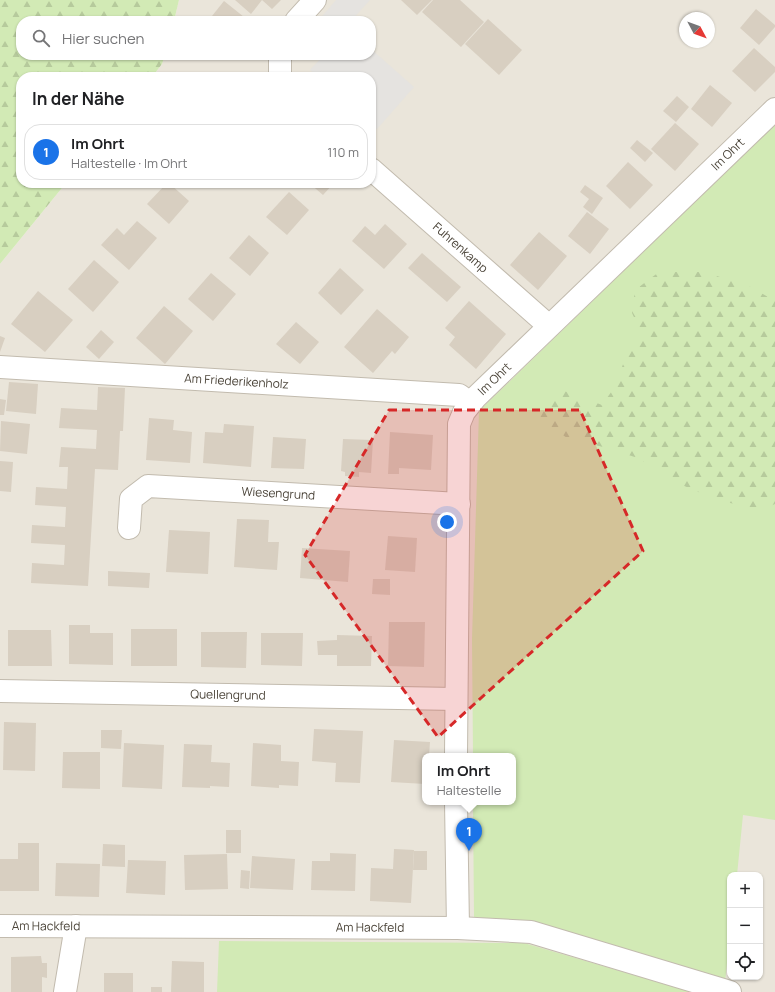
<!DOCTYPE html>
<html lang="de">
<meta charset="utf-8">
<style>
body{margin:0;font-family:Manrope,sans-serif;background:#f2f2f2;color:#202124}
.controls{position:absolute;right:12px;bottom:12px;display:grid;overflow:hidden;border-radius:8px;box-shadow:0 1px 3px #0004}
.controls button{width:36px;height:36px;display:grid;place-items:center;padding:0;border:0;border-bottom:1px solid #e0e0e0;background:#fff;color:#202124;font:20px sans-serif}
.compass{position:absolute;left:679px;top:12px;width:36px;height:36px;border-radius:50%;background:#fff;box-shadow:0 1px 3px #0004;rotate:131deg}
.you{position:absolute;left:447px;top:522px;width:14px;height:14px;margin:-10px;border:3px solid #fff;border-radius:50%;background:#1a73e8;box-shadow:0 0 0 6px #1a73e833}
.badge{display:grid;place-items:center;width:26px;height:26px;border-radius:50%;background:#1a73e8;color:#fff;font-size:13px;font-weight:700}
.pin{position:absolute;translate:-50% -33px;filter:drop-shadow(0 1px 2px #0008)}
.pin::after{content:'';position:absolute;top:21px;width:14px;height:12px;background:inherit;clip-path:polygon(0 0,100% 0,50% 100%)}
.popup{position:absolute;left:422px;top:753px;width:94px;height:52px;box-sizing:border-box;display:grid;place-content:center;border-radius:8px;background:#fff;filter:drop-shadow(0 1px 3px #0005);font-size:13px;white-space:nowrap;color:#757577}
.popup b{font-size:15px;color:#202124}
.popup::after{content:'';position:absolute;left:50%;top:100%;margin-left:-8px;border:8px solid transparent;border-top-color:#fff}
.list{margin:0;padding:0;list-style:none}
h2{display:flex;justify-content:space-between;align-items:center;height:52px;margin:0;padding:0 16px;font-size:17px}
h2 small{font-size:13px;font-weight:400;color:#757577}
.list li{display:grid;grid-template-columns:26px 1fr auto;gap:12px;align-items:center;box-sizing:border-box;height:56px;margin:0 8px 8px;padding:0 8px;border:1px solid #e0e0e0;border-radius:16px}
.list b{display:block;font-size:15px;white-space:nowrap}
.list p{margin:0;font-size:13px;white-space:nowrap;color:#757577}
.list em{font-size:13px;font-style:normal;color:#757577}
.icon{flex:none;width:22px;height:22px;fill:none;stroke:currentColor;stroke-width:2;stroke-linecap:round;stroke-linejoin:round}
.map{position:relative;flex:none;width:775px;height:992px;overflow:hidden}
.search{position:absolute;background:#fff;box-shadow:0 1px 3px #0004;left:16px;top:16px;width:360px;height:44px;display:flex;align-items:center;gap:10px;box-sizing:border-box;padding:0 14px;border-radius:16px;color:#757577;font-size:15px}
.panel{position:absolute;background:#fff;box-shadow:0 1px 3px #0004;left:16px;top:72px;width:360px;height:116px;border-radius:16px}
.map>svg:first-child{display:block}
</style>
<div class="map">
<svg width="775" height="992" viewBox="0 0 775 992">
<defs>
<pattern id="forest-firs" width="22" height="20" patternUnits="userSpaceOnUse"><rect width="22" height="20" fill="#d2eab5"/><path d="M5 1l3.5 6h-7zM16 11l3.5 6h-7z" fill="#b6ca9c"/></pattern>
</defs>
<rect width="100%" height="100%" fill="#f6f3ec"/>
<path fill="#eae5da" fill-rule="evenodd" d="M179,0H775V992H0V264L66,183H371V77H152L162,64L165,55H371V21H174ZM685,18H709V42H685ZM425,756H513V802H425ZM730,875H760V977H730Z"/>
<g fill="#d2eab5">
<path d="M775,124V820L743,815L737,875H730V934L725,982L523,922L474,917L473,802H513V756H473L472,639L479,411Z"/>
<path d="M219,941L524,943L692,992H217Z"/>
</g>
<g fill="url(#forest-firs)">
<path d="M0,0H179L174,21H21V55H165L162,64L152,77H21V183H66L0,264Z"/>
<path d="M659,272H703L747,285L775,301V504L761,510L717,500L675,482L638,458L603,447L567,438L550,426L529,419L546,403L562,390L602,405L614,388L625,359L643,336L632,313L635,290Z"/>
</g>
<g fill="#e5e3e0">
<path d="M336,0H370L351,21H318Z"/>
<path d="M371,49L414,87L377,129L371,124V77H318L310,70L324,55H371Z"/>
</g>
<g fill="#d8cfc1">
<path d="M235,0H281L272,9L262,0L251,14Z"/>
<path d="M401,0H432L417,15Z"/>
<path d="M433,0H460L484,22L461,47L422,12Z"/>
<path d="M224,1L249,21H208Z"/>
<path d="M756,9L775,25V27L759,45L740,28Z"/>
<path d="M488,19L522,50L499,75L465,44Z"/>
<path d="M754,48L775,67V72L755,92L732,71Z"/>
<path d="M219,72L224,77H215Z"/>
<path d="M710,85L732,103L712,127L691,109Z"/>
<path d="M677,96L689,107L676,122L663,111Z"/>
<path d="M675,123L699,144L675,171L651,149Z"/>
<path d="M637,140L653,153L645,162L630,148Z"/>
<path d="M628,162L653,185L630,209L606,186Z"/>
<path d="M167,183H169L189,201L169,224L147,204Z"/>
<path d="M309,183H334L323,195Z"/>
<path d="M585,185L603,198L592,214L583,207L589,199L580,192Z"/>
<path d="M289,192L309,210L287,235L266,217Z"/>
<path d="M587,212L609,229L590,254L568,236Z"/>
<path d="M137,221L157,238L129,270L101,245L117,228L124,235Z"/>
<path d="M385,224L407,244L384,269L352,241L365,226L375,235Z"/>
<path d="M539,232L567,256L538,290L510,265Z"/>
<path d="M249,235L269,253L250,276L229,258Z"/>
<path d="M422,253L461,287L447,302L408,268Z"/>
<path d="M94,260L119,282L93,312L68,289Z"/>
<path d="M340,268L364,290L341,315L318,293Z"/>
<path d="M211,273L236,294L213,321L188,299Z"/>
<path d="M38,291L73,320L45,352L11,324Z"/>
<path d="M469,301L506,334L476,369L449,345L455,337L445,328Z"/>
<path d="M164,306L193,331L165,364L136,338Z"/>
<path d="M377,309L409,337L395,354L392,351L373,373L344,347Z"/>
<path d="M296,322L319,342L300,364L276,344Z"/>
<path d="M101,330L114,342L99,359L86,347Z"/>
<path d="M0,336L5,338L0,352Z"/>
<path d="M9,382L38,384L36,414L6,411Z"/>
<path d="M98,387L125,388L123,431H120L118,470L95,469L88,586L31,583L32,563L64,565L65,545L31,543L32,525L65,527L66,507L35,505L36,487L67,489L68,467H59L61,447L96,449L97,430L59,428L61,408L97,410Z"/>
<path d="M0,399L6,400L4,415H0Z"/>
<path d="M149,418L174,420L173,430L192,432L190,463L146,460Z"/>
<path d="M1,421L30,424L27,454L0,451Z"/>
<path d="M224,424L254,426L251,467L203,463L205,432L223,433Z"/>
<path d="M390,432L433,435L431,470L399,468V474H388Z"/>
<path d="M273,437L306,439L304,469L271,468Z"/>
<path d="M343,439L373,440L371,473L359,472V477L345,476V472L341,471Z"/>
<path d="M0,461L13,462L11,492L0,491Z"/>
<path d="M237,519L269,520L268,542H279L277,570L234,567Z"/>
<path d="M169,530L210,532L208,574L166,572Z"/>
<path d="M388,536L417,538L415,572L385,570Z"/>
<path d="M302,548L350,551L348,582L300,578Z"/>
<path d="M108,571L150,573L149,588L108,586Z"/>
<path d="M373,579H390V595L372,594Z"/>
<path d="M389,622H425L424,667L388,666Z"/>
<path d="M69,625H90V633H113V665L69,664Z"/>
<rect x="131" y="629" width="46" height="37"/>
<path d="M8,630H51L52,666H8Z"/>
<path d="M201,632H247L246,668L201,667Z"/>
<path d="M261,633H303L302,666L261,665Z"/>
<path d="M337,635L372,636L371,666H337V655H318L317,641L337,640Z"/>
<path d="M4,722L36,723L35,771L3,770Z"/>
<path d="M314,729L363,731L360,783L335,782L336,763L312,761Z"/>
<path d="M101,730H122L121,749L101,748Z"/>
<path d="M394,740L430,742L429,756H425V784L391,782Z"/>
<path d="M124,743L164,745L162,789L122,787Z"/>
<path d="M253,743L281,745V761L299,762L298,786L279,785V788L251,786Z"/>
<path d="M184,744L212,745L211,762L230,763L229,787L210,786V788L182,787Z"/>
<path d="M63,752H100V789L62,788Z"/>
<rect x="226" y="830" width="15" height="23"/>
<path d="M18,843H39V891H0V859H18Z"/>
<path d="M103,844L125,845V867L102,866Z"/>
<path d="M394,849L414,850L411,903L370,901L371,868L393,869Z"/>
<path d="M414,851H427V870H413Z"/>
<path d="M330,853L356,854L355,891L311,890L312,861H330Z"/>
<path d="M227,854L228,889L185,890L184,855Z"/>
<path d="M252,856L295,859L293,890L250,888Z"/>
<path d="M128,860L166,861L165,895L126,893Z"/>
<path d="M56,863L100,864L99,897L55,896Z"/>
<path d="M241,870L250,871L249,889L240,888Z"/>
<path d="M41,956L42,963H47V978L42,977V992H11V957Z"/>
<path d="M172,961L204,962V992H171Z"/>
<rect x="104" y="973" width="29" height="19"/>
<rect x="151" y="987" width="11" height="5"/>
</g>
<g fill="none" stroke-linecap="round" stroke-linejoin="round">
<g stroke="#c2bbae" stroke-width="24">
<g id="minor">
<path d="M296,21L315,0"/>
<path d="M280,55V74L281,77"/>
<path id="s1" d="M371,169L549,326"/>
<path id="s2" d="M0,367L459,395L470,403"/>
<path id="s3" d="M129,528L131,499L148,486L459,504"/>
<path id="s4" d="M0,691L456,699"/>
<path id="s5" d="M456,756L459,424L464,412L476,397L775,109"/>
<path d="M456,802L458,928"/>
<path id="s6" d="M0,926L458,928L531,932L730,992"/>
<path d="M65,992L76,926"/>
</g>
</g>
<use href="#minor" stroke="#fff" stroke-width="22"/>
</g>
<path fill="#d62828" fill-opacity="0.2" stroke="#d62828" stroke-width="3" stroke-dasharray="8 5" stroke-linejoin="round" d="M389,410H580L643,551L438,737L305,555Z"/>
<g text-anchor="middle" stroke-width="3" stroke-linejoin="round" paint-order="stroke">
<g font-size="12" fill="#4b4439" stroke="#fff">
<text dy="4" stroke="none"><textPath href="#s5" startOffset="714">Im Ohrt</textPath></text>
<text dy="4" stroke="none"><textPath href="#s1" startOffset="119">Fuhrenkamp</textPath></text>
<text dy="4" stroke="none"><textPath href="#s5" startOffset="390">Im Ohrt</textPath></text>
<text dy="4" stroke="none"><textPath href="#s2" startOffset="237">Am Friederikenholz</textPath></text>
<text dy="4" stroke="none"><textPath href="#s3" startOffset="181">Wiesengrund</textPath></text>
<text dy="4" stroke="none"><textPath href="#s4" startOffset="228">Quellengrund</textPath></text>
<text dy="4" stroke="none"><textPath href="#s6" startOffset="46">Am Hackfeld</textPath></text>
<text dy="4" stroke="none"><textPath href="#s6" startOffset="370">Am Hackfeld</textPath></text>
</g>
</g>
</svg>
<div class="controls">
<button>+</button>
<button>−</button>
<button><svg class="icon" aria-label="locate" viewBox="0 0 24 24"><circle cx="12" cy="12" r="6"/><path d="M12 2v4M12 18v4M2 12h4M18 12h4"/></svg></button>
</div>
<svg class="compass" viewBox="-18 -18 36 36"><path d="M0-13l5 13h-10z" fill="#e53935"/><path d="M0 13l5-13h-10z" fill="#757577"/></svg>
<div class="you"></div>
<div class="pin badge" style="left:469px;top:851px">1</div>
<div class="popup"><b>Im Ohrt</b>Haltestelle</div>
<div class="search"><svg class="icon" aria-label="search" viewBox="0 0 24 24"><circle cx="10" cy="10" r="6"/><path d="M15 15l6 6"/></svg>Hier suchen</div>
<section class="panel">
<h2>In der Nähe<small></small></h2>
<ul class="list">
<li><span class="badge">1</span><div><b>Im Ohrt</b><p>Haltestelle · Im Ohrt</p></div><em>110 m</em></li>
</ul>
</section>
</div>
